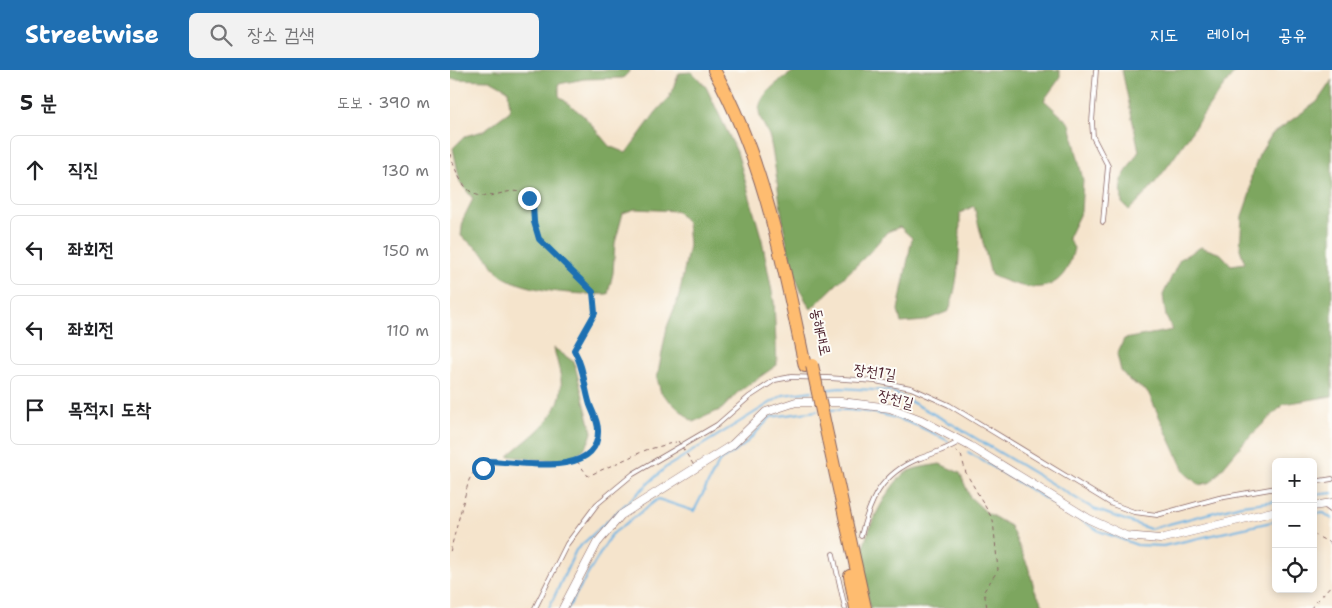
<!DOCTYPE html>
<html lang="ko">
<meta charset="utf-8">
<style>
body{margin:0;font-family:"Shantell Sans","Poor Story",sans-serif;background:#f2f2f2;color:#202124}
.controls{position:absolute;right:15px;bottom:15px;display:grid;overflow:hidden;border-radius:8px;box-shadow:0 2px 8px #0003}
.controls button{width:45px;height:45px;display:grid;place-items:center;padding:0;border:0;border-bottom:1px solid #e0e0e0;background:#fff;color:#202124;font:25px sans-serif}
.stop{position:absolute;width:15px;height:15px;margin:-11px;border:4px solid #1f6fb2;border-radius:50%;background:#fff}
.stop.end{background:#1f6fb2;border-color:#fff;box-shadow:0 1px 5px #0008}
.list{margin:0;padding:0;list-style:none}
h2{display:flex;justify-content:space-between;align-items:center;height:65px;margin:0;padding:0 20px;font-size:21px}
h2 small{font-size:16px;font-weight:400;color:#757577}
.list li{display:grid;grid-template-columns:32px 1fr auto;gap:15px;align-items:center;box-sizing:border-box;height:70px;margin:0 10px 10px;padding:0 10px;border:1px solid #e0e0e0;border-radius:8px}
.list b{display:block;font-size:19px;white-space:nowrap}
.list em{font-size:16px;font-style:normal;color:#757577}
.icon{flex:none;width:28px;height:28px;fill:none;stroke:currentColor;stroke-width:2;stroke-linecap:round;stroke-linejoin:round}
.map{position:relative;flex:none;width:882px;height:538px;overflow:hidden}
header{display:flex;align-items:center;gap:30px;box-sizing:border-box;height:70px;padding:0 25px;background:#1f6fb2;color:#fff}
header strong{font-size:24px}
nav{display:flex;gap:28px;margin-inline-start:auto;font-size:18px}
.search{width:350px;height:45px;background:#f2f2f2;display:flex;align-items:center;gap:12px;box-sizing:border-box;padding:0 18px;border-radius:8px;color:#757577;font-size:19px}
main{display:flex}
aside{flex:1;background:#fff}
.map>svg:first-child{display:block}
</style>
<header>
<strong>Streetwise</strong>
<div class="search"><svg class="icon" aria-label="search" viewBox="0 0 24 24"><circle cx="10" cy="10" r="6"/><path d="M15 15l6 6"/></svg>장소 검색</div>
<nav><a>지도</a><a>레이어</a><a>공유</a></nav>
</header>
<main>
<aside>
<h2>5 분<small>도보 · 390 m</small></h2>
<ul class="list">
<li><svg class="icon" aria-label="ahead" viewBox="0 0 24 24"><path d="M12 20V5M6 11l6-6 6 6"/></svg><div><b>직진</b></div><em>130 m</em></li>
<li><svg class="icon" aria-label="left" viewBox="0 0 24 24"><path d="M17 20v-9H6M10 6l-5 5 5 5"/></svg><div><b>좌회전</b></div><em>150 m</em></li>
<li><svg class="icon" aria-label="left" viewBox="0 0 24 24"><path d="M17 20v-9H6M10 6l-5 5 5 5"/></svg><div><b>좌회전</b></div><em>110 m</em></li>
<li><svg class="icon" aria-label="arrive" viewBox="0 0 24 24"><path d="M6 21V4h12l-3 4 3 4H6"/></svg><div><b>목적지 도착</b></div></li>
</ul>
</aside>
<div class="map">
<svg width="882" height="538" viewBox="0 0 882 538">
<rect width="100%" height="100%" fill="#fdfcf7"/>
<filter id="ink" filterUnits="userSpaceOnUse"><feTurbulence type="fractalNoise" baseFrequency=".02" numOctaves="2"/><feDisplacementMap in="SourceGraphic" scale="10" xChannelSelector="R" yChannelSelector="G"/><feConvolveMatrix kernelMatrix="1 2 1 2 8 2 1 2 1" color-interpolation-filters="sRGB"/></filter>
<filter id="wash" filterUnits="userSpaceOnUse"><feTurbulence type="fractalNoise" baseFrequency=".0096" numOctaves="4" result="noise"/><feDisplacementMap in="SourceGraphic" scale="20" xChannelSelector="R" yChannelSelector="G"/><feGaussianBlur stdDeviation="1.12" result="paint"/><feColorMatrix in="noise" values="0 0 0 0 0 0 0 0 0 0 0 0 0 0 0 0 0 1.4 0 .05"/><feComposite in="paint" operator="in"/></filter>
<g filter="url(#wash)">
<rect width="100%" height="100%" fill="#f5e4cc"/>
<g fill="#7da65e" stroke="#646244">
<path d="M0,0H181L173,8L134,9L109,14V26L135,47L159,76L176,83L206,42L219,28L229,3L242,2L256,17L287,82L312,170L324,232L327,295L287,323L272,339L243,352L211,323L207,308L217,257L229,226L239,175L237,152L227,141L185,139L173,143L165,173L163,203L158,224C129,225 78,222 52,206C45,201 41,192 35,185C28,178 19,172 11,166L13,149L23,129L10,112L3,78L15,66L33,61L60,41L58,20L40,10L0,9Z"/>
<path d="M346,0H610V8L594,30L620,54L633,110L631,141L618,168L624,178C614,227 580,223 541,205L524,136L510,143C510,177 510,208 499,241L474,251L451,253L448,240L462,168L450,157L437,162L417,185L361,239C332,197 331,119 320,69C318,60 309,50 309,41C309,23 333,8 346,0Z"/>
<path d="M672,0H787C748,44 723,101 679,140L672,133L671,110L689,81Z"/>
<path d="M882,10V326L834,334L795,371L761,412L749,415L735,403L698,322L680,311L671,301L667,284L674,269L723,260L716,247L713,225L730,189L751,177L771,184L781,195L795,193L790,179L792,146L800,123L801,107L809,85L822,64L867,32Z"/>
<path d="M104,278L124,292L142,362C134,401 87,389 58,386C78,368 108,350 111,320C113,308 106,290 104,278Z"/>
<path d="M490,394L510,403L520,427L536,442L560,456L578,496L585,521L595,538H420C416,520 410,500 413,481C415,462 440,411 457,402C465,397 480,396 490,394Z"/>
</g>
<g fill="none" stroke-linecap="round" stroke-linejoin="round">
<g stroke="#6cb4e4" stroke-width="2">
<path d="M372,320L390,318L441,321L502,354L644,439L700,459L791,435L826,431"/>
<path d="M377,340C422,338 459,349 498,371"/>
<path d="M518,382L649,461L687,475L713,476L826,451"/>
<path d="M863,425L882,423"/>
<path d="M863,444L874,443L882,449"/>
<path d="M99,538L126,480L215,398L333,325L362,321"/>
<path d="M118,538L161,465L208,429L244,441L269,392L293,376L321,347L367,341"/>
</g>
</g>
</g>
<g filter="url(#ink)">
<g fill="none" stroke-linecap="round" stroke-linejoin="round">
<g stroke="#866463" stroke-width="5.5">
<g id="lane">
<path d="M646,0L642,52L643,67L658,96L653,152"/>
<path d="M863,412L882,409"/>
<path d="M874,435L882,441"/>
<path d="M411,466C420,430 431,404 468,389C483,383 497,380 510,371"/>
<path d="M383,484L395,538"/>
<path d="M85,538L117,474L147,434L183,404L267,355L299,327L325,310L341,307L378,308L425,311L461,318L499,335L662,434L684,442L707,445L769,428L826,418"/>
</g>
</g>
<g stroke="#866463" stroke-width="9">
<g id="street">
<path d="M863,436L882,433"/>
<path d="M113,538L147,473L171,445L282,375L316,342L346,332H391L440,338L471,350L520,376L639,449L676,466L710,469L826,441"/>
</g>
</g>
<g stroke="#866463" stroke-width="14">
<g id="primary">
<path d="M264,0C315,92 333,194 355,296"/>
<path d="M378,369L415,538"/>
<path d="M400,506L406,538"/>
</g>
</g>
<g stroke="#866463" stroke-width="1" stroke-dasharray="4 4" stroke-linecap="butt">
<path d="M0,84C23,160 54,106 77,126C87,135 82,154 87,166C89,173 97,178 103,182C110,188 115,195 121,202C128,209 138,214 143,222L145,243L124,280C134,297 134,316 140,335C143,343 148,351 148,360C151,410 65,391 37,391V395L23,403L19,410L0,482"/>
<path d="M505,380L511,385L516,403L543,450L548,500L534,521L537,538"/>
<path d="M127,391L138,406L196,380L226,372"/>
<path d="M863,464L882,474"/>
<path d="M861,538L882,514"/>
</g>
<use href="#lane" stroke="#fff" stroke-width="4"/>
<use href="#street" stroke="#fff" stroke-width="8"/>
<use href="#primary" stroke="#febc70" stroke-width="12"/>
<g stroke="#866463" stroke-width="14" stroke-linecap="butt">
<path id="primary-bridge" d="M362,295L378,369"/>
</g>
<path stroke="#866463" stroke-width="1" stroke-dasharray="4 4" stroke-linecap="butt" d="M228,371L245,397"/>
<use href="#primary-bridge" stroke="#febc70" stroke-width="12"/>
</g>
</g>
<g fill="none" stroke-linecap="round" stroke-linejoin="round" filter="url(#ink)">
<path stroke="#1f6fb2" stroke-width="6" d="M33,398L37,395V391C65,391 150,410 148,360C148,351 143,343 140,335C134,316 134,297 124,280L145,243L143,222L89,169L84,152L83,135L79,128"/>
</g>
<g text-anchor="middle" stroke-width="4" stroke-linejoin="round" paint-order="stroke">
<g font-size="15" fill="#4a1f2b" stroke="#fdfcf7">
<text transform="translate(371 262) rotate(78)" y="5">동해대로</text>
<text transform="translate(425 302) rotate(8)" y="5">장천1길</text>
<text transform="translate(446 329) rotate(15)" y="5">장천길</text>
</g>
</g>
</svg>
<div class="controls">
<button>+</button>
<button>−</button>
<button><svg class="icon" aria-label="locate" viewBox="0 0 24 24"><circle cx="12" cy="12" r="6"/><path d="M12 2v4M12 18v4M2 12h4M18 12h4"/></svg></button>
</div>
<div class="stop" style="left:33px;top:398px"></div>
<div class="stop end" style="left:79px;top:128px"></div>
</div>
</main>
